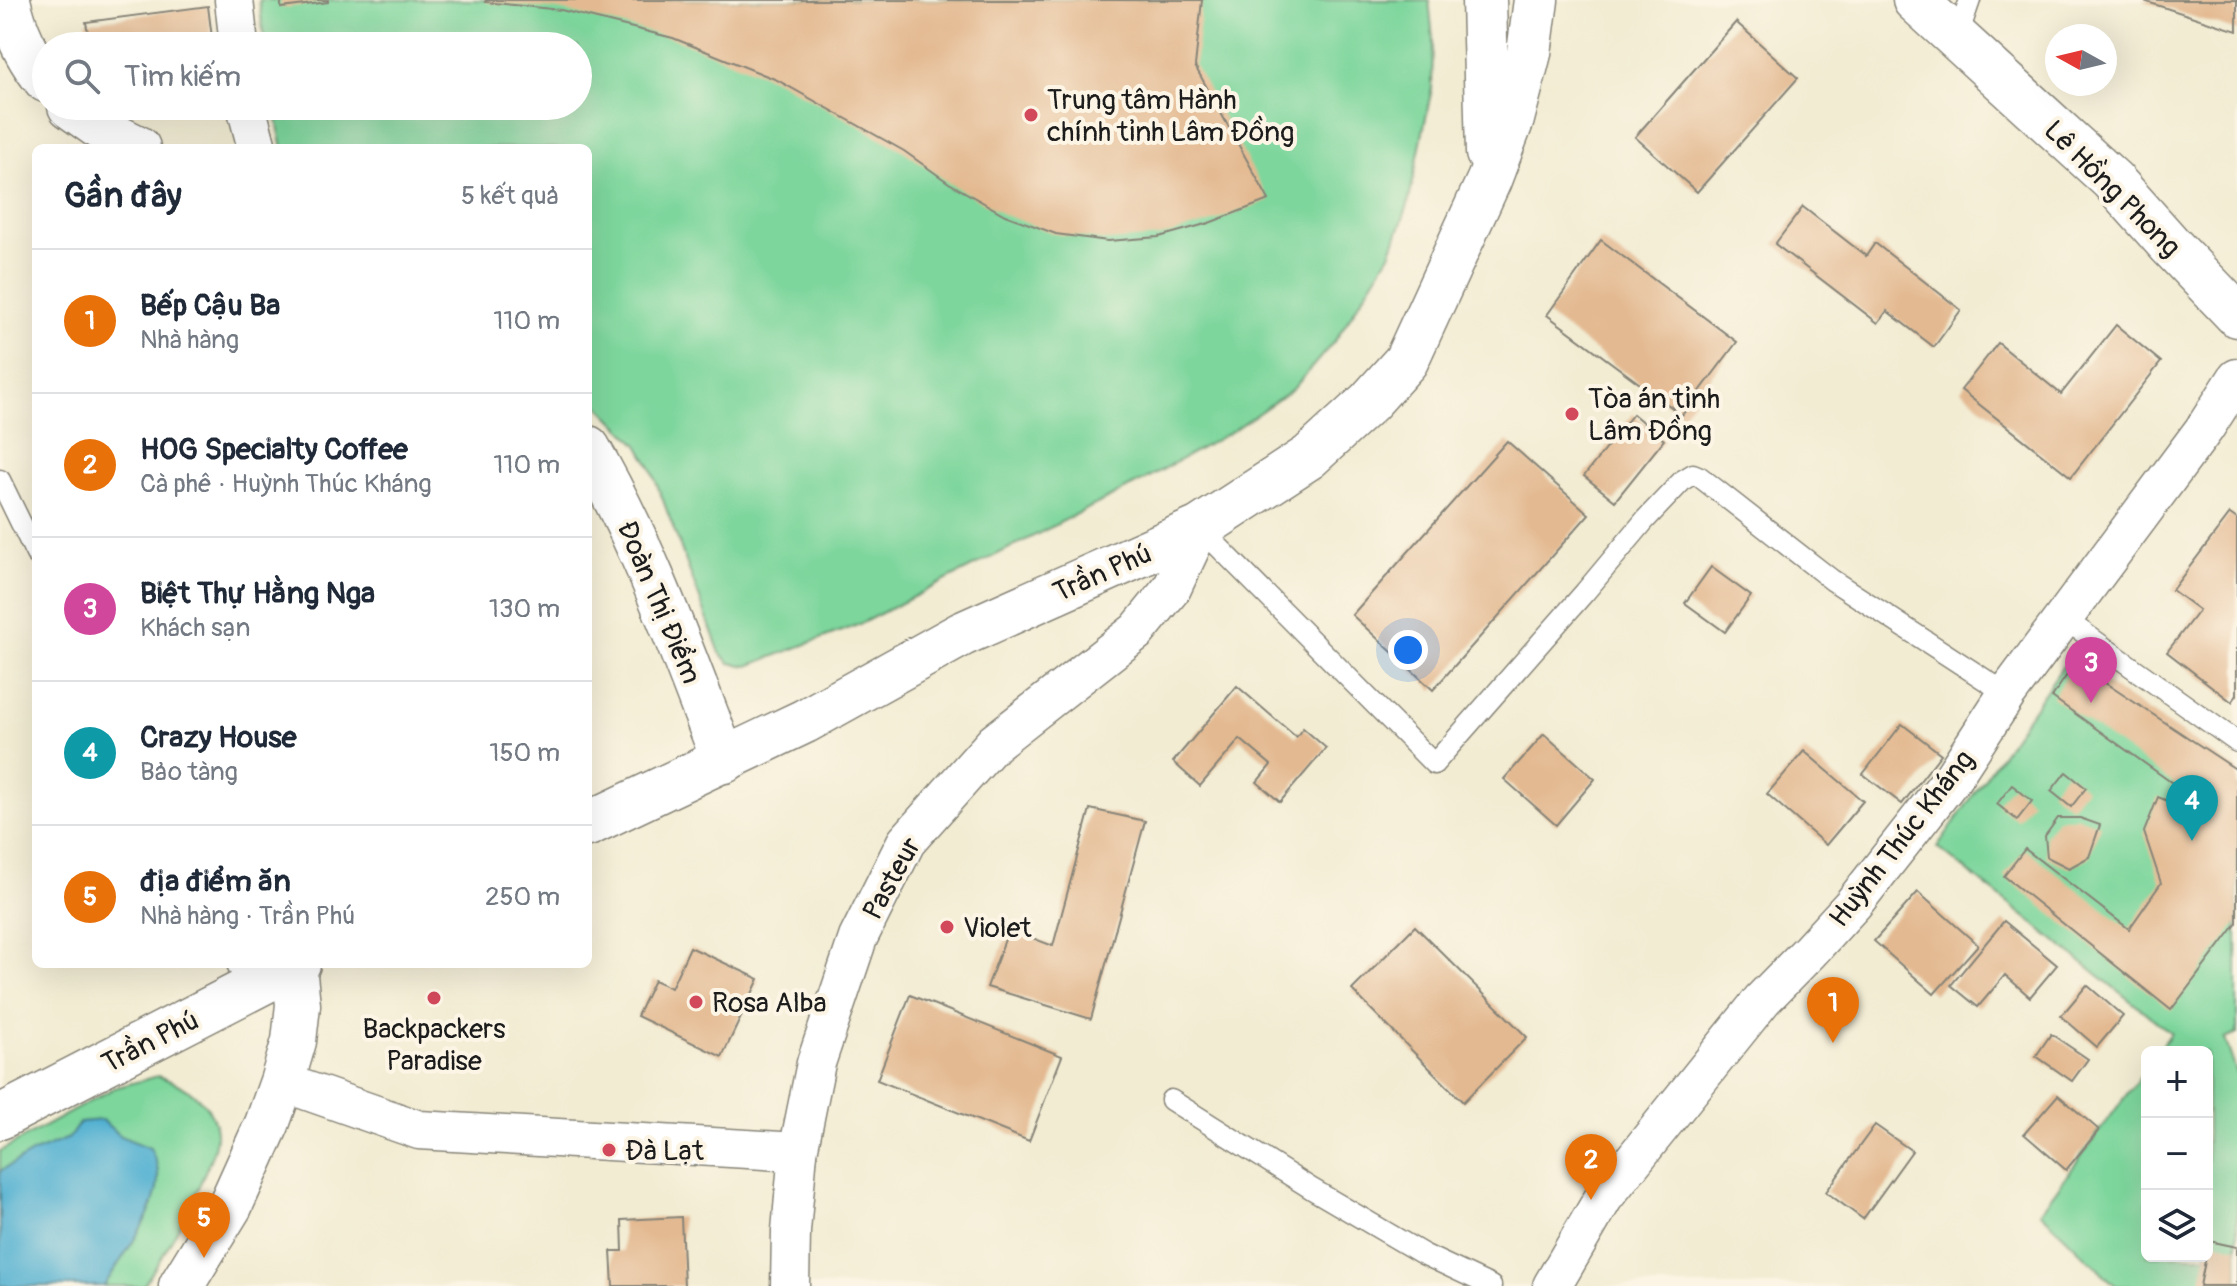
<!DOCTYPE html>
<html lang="vi">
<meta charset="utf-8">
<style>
body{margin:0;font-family:Pangolin,sans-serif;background:#f6f6f7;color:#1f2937}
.controls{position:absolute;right:24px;bottom:24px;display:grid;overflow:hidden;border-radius:12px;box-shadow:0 8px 32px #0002}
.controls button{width:72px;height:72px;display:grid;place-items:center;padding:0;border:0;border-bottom:2px solid #e0e1e3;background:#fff;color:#1f2937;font:40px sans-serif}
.compass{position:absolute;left:2045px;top:24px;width:72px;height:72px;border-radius:50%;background:#fff;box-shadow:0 8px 32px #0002;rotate:278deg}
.you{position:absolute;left:1408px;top:650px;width:28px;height:28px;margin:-20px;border:6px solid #fff;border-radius:50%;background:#1a73e8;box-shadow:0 0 0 12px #1a73e833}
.badge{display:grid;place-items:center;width:52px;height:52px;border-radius:50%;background:#1a73e8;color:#fff;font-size:26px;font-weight:700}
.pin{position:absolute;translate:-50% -66px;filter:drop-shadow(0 2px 4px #0008)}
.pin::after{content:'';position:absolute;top:42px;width:28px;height:24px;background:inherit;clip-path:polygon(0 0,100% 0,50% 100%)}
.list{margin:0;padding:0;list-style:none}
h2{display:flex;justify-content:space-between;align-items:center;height:104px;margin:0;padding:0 32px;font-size:34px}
h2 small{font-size:26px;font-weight:400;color:#747a83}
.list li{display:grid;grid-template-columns:52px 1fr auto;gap:24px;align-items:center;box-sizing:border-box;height:144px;padding:0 32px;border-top:2px solid #e0e1e3}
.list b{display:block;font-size:30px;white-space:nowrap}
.list p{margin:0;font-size:26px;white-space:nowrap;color:#747a83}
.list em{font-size:26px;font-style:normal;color:#747a83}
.icon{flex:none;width:44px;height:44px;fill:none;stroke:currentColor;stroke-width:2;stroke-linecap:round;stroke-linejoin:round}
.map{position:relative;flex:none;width:2237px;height:1286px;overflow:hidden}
.search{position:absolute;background:#fff;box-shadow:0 8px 32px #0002;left:32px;top:32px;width:560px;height:88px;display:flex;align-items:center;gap:20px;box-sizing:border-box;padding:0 28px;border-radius:44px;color:#747a83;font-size:30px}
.panel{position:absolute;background:#fff;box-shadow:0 8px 32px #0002;left:32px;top:144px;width:560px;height:824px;border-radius:12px}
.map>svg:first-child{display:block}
</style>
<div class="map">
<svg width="2237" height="1286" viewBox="0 0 2237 1286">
<rect width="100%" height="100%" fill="#fcf5e5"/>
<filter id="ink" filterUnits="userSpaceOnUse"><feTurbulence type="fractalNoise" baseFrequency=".0125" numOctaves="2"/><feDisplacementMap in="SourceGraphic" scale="16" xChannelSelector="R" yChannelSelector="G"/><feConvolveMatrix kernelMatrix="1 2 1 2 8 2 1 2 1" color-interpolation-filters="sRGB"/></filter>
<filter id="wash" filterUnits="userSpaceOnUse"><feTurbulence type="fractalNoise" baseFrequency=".006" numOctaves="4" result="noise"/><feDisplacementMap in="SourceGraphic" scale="32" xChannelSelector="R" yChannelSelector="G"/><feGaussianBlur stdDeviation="1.8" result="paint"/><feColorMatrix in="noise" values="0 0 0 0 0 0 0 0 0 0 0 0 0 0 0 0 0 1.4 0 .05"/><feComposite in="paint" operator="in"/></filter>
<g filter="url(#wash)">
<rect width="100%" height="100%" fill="#f2ecd3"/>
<g fill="#7dd69c" stroke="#4c795c" stroke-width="2">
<path d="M259,0H1429L1433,39L1432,88L1408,205L1390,254L1337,338L1294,388L1234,430L1142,481L860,624L748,666L730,663L720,653L651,468L638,445L588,395V148H283L274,106H578V46H265Z"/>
<path d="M2063,666L2237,786V1034L2225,1039L2237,1074V1286H2116L2040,1212L2147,1067V1256H2207V1052H2158L2171,1033L1937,847Z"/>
<path d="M158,1076C184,1085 214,1101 216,1132C217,1148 208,1164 202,1179C186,1217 166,1252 143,1286H0V1151L114,1088Z"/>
</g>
<path fill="#52b1d1" stroke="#376676" stroke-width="2" d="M102,1120L120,1136L150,1148C152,1153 156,1160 157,1166C166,1203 123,1255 104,1286H0V1171L34,1152L69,1138L80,1122Z"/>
<g id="blocks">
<g fill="#e3b991">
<path d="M281,0H328V2L281,8Z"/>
<path d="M486,0H1202L1195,66L1269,200L1209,223L1159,237L1108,241L1056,234L1005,215L949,183L904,151L777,80L673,38L561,10L485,2Z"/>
<path d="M2144,0H2237V31L2144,1Z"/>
<path d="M208,6L213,46H90L86,22Z"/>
<path d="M1736,22L1798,78L1697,192L1635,137Z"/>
<path d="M1803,207L1866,256L1875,243L1961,310L1934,347L1887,311L1878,323L1775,244Z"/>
<path d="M1601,240L1737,342L1682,415L1547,315Z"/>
<path d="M2116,325L2161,362L2071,477L1961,390L1998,343L2061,394Z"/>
<path d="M1633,414L1664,440L1615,501L1584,476Z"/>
<path d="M1507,441L1589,514L1433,690L1352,615Z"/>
<path d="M2230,514L2237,519V695L2232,702L2167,652L2199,610L2172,590Z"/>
<path d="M1711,567L1751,596L1725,632L1685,603Z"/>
<path d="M2075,663L2237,770V923L2171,1010L2004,876L2025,849L2129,929L2161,883L2144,832L2158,797L2185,808L2182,790L2052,697Z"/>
<path d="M1237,686L1296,737L1303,728L1326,748L1280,802L1257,782L1271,765L1240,739L1200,786L1173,762Z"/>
<path d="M1902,724L1941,754L1902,804L1863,774Z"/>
<path d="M1544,734L1595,779L1556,825L1504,779Z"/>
<path d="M1804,751L1863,801L1826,845L1767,794Z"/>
<path d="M2066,772L2086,788L2071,807L2051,791Z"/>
<path d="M2012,785L2032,801L2017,820L1997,804Z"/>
<path d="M1090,809L1145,821L1091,1019L987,987L1009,929L1053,946Z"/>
<path d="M2058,818H2080L2100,825L2089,857L2069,868L2047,857L2045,836Z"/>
<path d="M1918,892L1978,945L1934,994L1874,941Z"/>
<path d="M2004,921L2057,965L2030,997L2005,975L1978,1007L1951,985Z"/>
<path d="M1415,926L1527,1037L1463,1102L1352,990Z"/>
<path d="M690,947L759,979L722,1057L637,1016L654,980L671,988Z"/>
<path d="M2087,985L2123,1016L2097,1047L2061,1016Z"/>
<path d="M910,995L1062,1056L1029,1141L877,1080Z"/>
<path d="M2051,1034L2088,1059L2072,1081L2036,1056Z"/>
<path d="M2058,1095L2099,1130L2066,1170L2024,1134Z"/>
<path d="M1875,1125L1912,1151L1863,1219L1826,1192Z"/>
<path d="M681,1217L684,1286H613L611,1251H623L622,1220Z"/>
<path d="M2209,1241L2237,1247V1286H2200Z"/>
</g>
</g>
</g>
<g filter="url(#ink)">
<use href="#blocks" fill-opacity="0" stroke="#878478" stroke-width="2"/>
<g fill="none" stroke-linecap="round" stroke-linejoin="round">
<g stroke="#878478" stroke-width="23">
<g id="service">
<path d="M1957,38L1970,0"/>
<path d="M0,480L36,554"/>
<path d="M1200,528L1434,764L1585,592L1646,519L1683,480L1693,474L1700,477L1832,580L2007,694"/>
<path d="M2063,618L2237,742"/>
<path d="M237,964L250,990"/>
<path d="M1171,1100L1312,1189L1423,1254L1491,1286"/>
</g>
</g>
<g stroke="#878478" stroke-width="41">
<g id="minor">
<path d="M234,0L239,46"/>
<path d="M246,106L257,148"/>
<path d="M282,1082L419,1130L798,1152"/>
<path d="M790,1286L791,1231L798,1152L816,1063L858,938L906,842L994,743L1137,631L1172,588L1200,528"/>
<path d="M1552,1286L1604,1197L1762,1000L1809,952L1853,904L1953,777L2007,694L2205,428L2237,378"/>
</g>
</g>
<g stroke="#878478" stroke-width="47">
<g id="tertiary">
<path d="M8,0C14,29 27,57 46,80"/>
<path d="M1915,0L2112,180L2170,245L2237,315"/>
<path d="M70,106L108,133L138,148"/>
<path d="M588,448C645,546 683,655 724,761"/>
</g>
</g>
<g stroke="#878478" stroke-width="47">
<g id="primary">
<path d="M1484,0L1488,153"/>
<path d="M588,824L805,721L962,634L1200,528L1309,457L1369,402L1406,361L1489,180L1512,119L1529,53L1536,0"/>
<path d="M0,1117L298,964"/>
<path d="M181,1286L230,1206L267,1124L282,1082L294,1041L298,1005L294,966"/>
</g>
</g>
<use href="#service" stroke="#fff" stroke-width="20"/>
<use href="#minor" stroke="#fff" stroke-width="38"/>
<use href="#tertiary" stroke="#fff" stroke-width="44"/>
<use href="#primary" stroke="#fff" stroke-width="44"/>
</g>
</g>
<g fill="#d1495b" stroke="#fcf5e5" stroke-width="3">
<circle cx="1031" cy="115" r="8"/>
<circle cx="1572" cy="414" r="8"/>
<circle cx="947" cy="927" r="8"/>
<circle cx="434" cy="998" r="8"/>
<circle cx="696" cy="1002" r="8"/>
<circle cx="609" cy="1150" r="8"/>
</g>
<g text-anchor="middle" stroke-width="8" stroke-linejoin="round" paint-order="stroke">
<g font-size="28" fill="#1c1c1c" stroke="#fcf5e5" text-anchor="start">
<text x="1047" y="109">Trung tâm Hành<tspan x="1047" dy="32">chính tỉnh Lâm Đồng</tspan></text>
<text x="1588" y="408">Tòa án tỉnh<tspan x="1588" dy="32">Lâm Đồng</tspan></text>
<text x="963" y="937">Violet</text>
<text x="712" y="1012">Rosa Alba</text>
<text x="434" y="1038" text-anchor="middle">Backpackers<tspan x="434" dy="32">Paradise</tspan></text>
<text x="625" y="1160">Đà Lạt</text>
</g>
<g font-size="28" fill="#1c1c1c" stroke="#fcf5e5">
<text transform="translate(2113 188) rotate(45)" y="10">Lê Hồng Phong</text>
<text transform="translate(1102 572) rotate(-24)" y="10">Trần Phú</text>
<text transform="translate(660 602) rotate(67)" y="10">Đoàn Thị Điểm</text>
<text transform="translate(1901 838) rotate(-52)" y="10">Huỳnh Thúc Kháng</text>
<text transform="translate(891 878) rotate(-61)" y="10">Pasteur</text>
<text transform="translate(150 1041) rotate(-27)" y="10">Trần Phú</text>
</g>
</g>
</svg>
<div class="controls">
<button>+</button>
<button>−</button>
<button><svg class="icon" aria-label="layers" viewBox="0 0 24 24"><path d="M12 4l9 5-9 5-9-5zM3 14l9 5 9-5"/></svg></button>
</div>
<svg class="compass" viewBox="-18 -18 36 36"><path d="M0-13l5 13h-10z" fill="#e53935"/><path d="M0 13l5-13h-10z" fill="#747a83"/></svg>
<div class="you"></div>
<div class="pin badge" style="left:1833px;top:1043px;background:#e8710a">1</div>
<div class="pin badge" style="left:1591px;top:1200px;background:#e8710a">2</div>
<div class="pin badge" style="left:2091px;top:703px;background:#d1479c">3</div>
<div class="pin badge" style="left:2192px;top:841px;background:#0f9aa8">4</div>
<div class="pin badge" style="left:204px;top:1258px;background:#e8710a">5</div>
<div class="search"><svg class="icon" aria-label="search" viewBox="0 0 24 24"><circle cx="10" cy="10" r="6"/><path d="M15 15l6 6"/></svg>Tìm kiếm</div>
<section class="panel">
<h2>Gần đây<small>5 kết quả</small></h2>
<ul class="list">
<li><span class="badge" style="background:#e8710a">1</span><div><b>Bếp Cậu Ba</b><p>Nhà hàng</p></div><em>110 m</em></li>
<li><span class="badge" style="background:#e8710a">2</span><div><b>HOG Specialty Coffee</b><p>Cà phê · Huỳnh Thúc Kháng</p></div><em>110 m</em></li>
<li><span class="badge" style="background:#d1479c">3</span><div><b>Biệt Thự Hằng Nga</b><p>Khách sạn</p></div><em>130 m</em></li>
<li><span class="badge" style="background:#0f9aa8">4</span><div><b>Crazy House</b><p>Bảo tàng</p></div><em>150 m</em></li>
<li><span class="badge" style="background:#e8710a">5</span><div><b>địa điểm ăn</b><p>Nhà hàng · Trần Phú</p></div><em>250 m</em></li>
</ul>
</section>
</div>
